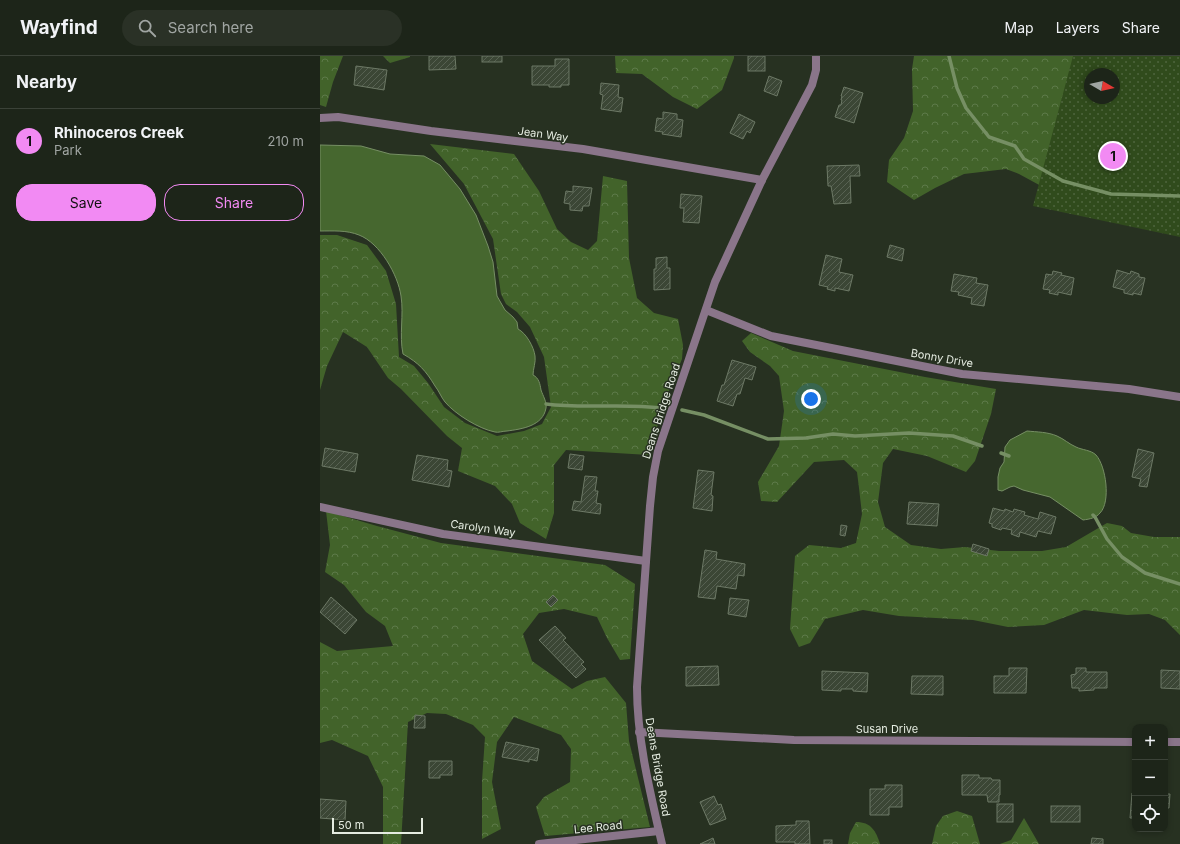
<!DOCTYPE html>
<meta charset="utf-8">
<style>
body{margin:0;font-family:Inter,sans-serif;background:#2a3126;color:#f1f3f6}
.controls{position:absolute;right:12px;bottom:12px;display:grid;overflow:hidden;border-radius:8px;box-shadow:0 2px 6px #0003}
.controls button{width:36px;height:36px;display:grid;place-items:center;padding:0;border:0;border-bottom:1px solid #3b4238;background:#1d2519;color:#f1f3f6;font:20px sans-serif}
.compass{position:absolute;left:764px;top:12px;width:36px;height:36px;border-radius:50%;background:#1d2519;box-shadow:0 2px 6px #0003;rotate:99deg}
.scale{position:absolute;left:12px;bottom:10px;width:91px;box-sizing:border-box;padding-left:4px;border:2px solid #e5ece1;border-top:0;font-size:11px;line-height:14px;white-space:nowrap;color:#e5ece1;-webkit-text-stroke:3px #273121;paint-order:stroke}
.you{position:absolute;left:491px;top:343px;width:14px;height:14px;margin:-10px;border:3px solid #fff;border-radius:50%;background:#1a73e8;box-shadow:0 0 0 6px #1a73e833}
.badge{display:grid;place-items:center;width:26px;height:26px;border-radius:50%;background:#f28af3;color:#111;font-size:13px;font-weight:700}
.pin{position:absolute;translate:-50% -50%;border:2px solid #fff;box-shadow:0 1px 4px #0006}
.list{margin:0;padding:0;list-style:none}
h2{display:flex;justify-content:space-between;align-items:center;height:52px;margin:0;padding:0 16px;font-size:17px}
h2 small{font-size:13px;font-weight:400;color:#a0a5a2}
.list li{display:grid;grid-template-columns:26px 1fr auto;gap:12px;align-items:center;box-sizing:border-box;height:64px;padding:0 16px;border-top:1px solid #3b4238}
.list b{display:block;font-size:15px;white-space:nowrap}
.list p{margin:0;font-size:13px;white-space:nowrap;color:#a0a5a2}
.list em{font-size:13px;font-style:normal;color:#a0a5a2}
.actions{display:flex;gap:8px;padding:12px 16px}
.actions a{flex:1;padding:9px 0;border:1px solid #f28af3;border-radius:16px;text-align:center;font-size:14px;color:#f28af3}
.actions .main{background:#f28af3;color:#111}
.icon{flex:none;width:22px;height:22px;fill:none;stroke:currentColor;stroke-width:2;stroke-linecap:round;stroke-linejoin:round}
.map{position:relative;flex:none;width:860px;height:788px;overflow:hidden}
header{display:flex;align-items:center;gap:24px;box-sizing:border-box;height:56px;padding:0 20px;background:#1d2519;border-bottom:1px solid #3b4238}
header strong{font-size:19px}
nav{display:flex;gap:22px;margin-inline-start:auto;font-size:14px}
.search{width:280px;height:36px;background:#2a3126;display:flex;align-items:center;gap:10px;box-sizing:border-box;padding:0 14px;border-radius:22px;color:#a0a5a2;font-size:15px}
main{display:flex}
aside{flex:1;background:#1d2519}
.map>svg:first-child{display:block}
</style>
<header>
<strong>Wayfind</strong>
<div class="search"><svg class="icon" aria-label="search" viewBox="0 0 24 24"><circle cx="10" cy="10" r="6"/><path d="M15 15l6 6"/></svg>Search here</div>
<nav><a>Map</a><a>Layers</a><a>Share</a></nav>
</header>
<main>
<aside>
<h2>Nearby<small></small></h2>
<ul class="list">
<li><span class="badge">1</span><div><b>Rhinoceros Creek</b><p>Park</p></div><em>210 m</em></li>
</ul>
<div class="actions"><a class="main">Save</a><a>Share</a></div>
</aside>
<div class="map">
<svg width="860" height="788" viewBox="0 0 860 788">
<defs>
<pattern id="forest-crowns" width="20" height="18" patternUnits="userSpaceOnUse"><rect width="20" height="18" fill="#42632a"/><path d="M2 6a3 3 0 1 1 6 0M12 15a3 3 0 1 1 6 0" fill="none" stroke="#5d7a49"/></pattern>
<pattern id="park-dots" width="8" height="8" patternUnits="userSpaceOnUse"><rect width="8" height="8" fill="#304b1c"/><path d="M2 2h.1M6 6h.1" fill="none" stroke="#4e653d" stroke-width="1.8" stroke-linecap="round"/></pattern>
<pattern id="building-hatch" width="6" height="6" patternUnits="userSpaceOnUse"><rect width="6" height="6" fill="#3b4635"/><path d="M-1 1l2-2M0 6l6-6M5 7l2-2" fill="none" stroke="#576152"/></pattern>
</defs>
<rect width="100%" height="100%" fill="#273121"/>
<g fill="url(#forest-crowns)" fill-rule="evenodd">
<path d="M0,0H23L13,26L6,51L0,49Z"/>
<path d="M63,0H90V1L70,7Z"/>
<path d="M295,0H414V2L402,34L377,53L353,41L322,18L296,17Z"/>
<path d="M594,0H860L745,143L699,118L686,113L644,118L615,132L594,144L567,126L569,104L584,82L593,55L592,13ZM770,18H794V42H770Z"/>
<path d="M110,88L194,98L219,135L237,173L251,186L268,194L277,185L283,120L307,125L309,202L317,242L334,257L358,263L363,289L362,303L344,347L329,399L246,394L234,409V457L226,483L200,467L192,448L175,430L138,415L142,392L127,380L81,333L68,322L47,291L23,276L7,310L0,334V179H17L47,189L66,215L76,248L79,301L94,310L108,327L124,351L145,367L177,380L204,375L222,368L231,351L224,301L210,271L197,256L186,248L181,238L173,183L144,128Z"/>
<path d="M431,277L473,295L605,321L676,333L671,358L655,405L646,416L607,400L573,393L563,407L558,446L565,471L591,489L621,493L645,491L679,495H722L746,491L787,467L802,470L811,477L834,481H860V579L845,564L829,558L807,559L764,554L724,569L688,571L653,564L579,560L543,554L505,563L490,587L479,591L470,573L475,500L489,489L521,492L536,487L542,458L539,432L537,416L524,404L494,406L457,446L441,445L438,426L459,390L464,355L459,320L450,310L430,296L422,285Z"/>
<path d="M6,455L57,470L121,487L285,509L315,528L310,603L300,604L287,582L277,561L244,553L219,557L203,578L212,605L252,633L267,625L285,621L306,647L309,685L330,771L225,780L216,751L224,741L250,726L251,693L241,679L194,661L177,686L172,726L181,773L162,783V725L165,681L153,669L126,658L107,657L88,666L81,788H63V731L48,700L12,684L0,687V586L17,595L73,590L65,570L46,556L24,529L5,516L10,489Z"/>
<path d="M637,755L652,760L660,788H612L616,770L623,760Z"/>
<path d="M704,762L719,788H680L691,784Z"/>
<path d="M536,766C551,766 556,775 560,788H528L530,777Z"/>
</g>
<path fill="url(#park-dots)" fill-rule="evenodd" d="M753,0H860V181L713,150ZM770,18H794V42H770Z"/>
<g fill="#46672f" stroke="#768f64">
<path d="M0,89L41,90L70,98L104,100L120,109L140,133L156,159L168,190L173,206L177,240L185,254L193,261L197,266L198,273C206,277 214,291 215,300C216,306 213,313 213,319C219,322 220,328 221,334C223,340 227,346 226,352C223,370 202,373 187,375C183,375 178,377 175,376C159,373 135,358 125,346C121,341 119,335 115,330C106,315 99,307 83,298C79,279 84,259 81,240C78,219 60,187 39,179C27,174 13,175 0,175Z"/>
<path d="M707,375C717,376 728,376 737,380C744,383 749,388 756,391C762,394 771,394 776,399C786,410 791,446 780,457C776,462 770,463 763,464L730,441L703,434L694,430L690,431L682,435L678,434V421L680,412L684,406L685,391L690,384Z"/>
</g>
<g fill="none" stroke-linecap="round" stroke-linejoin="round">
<g stroke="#768f64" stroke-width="3.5">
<path d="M629,0L637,32L646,52L669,81L695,90L704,103L743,125L791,138L860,140"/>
<path d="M226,348C265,353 303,347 341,352"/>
<path d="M362,354L384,359L448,383L486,382L513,378L535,380L589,377L633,380L662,390"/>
<path d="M681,397L689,400"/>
<path d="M773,459L775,461L787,483L802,501L825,517L860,528"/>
</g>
</g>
<g fill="url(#building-hatch)" stroke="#6d7966">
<path d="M109,0H135L136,13L109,14Z"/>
<rect x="162" y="0" width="20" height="6"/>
<rect x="428" y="0" width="17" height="15"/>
<path d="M235,3H249V29H241V31H229V29H212V10H235Z"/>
<path d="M36,10L67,14L64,34L34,29Z"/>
<path d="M449,20L462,25L457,40L444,35Z"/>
<path d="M281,27L299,29L298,41L303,42L301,56L281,53L283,39L280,38Z"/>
<path d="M524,31L543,37L534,67L515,61L519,49H521L522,44H521L522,40H521Z"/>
<path d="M343,56L357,58V63L363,64L361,81L342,78L343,76L335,75L337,62L343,63Z"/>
<path d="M419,58L435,66L430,77L427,75L423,83L410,77Z"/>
<path d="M539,109L540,120H530L531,147L514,148L511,130H508L507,110Z"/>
<path d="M253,130L272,132L269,150H263L262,155L250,154V148L244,147L246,135L253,136Z"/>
<path d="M361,138L382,140L379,167L363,166L364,152H360Z"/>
<path d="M570,189L584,193L582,205L567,201Z"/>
<path d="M506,199L522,203L519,216L533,219L529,235L515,232V235L507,233L508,231L499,229Z"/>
<path d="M347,201V212H350V233L334,234V213H336V202Z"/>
<path d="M797,214L810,218L811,215L819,218V221L825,222L821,239L813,237V239L804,237V234L793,231Z"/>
<path d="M733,215L742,217L741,219L754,222L751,239L738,236V239L729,237L730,234L723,233L726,218L732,219Z"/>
<path d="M634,218L657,222L656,227L668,229L664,250L651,248L652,242L638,239L639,236L631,235Z"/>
<path d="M412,304L436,311L432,324L425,322L420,338H417L413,350L397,345L402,329H404Z"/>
<path d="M5,392L38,398L35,416L2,410Z"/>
<path d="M818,393L834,397L827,431L819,430L821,423L812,421Z"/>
<path d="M250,398L264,400L262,414L248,412Z"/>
<path d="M97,399L128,404L127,414L132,415L129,431L92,424Z"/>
<path d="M378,414L394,416L391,439L393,440L392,455L373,452Z"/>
<path d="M265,420L277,421L275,435H278L276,447L281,448L280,458L252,454L254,445L261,446Z"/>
<path d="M589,446L619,448L617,470L587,468Z"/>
<path d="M673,452L684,455L685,453L693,456L694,453L705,456L704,459L718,463L720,456L736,461L731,478L718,475L716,481L700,476L699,481L691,478L692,474L682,472L681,474L672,471V468L669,467Z"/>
<path d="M521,469L527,470L525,480L520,479Z"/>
<path d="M653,488L669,493L667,500L651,495Z"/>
<path d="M385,494L397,496L396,503L425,508L424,520L418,519L416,533L397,530L395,543L378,541Z"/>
<path d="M233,539L238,544L231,551L226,546Z"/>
<path d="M11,541L37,564L25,578L0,556Z"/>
<path d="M410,542L429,544L426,561L408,558Z"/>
<path d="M235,570L246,582L243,584L264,606L261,608L266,613L256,622L219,584Z"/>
<path d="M398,610L399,629L366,630V611Z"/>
<path d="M689,612H707L706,637H674V620H689Z"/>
<path d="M756,612H766V616H787V632H774V634L759,635V632H752L751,619L756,618Z"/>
<path d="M841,614L860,615V633L841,632Z"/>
<path d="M502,615L548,617L547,636L533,635V633H521V635L502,634Z"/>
<path d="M592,620H623V639L591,638Z"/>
<path d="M95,659L105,660V672H94Z"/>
<path d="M186,686L219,693L217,705L209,703V706L182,701Z"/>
<path d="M109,705H132V719H120V722H109Z"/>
<path d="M642,719H659V722H671L672,724H680V739H679V746H668L667,739H642Z"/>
<path d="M565,729H582V751H569V759H550V733H565Z"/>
<path d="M845,734H847L846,738H850L849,752H846V758Z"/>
<path d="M812,737H815V762H810Z"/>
<path d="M394,740L398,749L401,748L406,763L390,769L380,746Z"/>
<path d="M0,743L26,745L25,764L0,762Z"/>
<rect x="677" y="748" width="16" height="18"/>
<rect x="731" y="750" width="29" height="16"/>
<path d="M476,765H489L490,788H475V786H456V770L476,769Z"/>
<path d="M393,782L395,788H380Z"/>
<path d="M772,782L783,783V788H771Z"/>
<rect x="504" y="784" width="8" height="4"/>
</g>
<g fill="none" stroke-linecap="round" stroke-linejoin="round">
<g stroke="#8a758a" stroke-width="8">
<path d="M0,62L18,61L111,75L263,93L442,124"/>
<path d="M386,254L451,280L642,318L809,333L860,341"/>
<path d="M0,451L123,478L326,505"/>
<path d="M319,676L474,684L815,686"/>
<path d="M845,686H860"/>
<path d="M219,788L339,775"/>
<path d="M342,788C330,736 317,684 317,631L330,450L333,421L338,395L395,226L442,124L492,29L496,14V0"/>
</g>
</g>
<g text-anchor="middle" stroke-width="3" stroke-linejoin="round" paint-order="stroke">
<g font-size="11" fill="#e5ece1" stroke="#273121">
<text transform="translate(223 78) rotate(8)" y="4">Jean Way</text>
<text transform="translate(622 302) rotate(10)" y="4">Bonny Drive</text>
<text transform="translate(341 355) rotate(-72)" y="4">Deans Bridge Road</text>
<text transform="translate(163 472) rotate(8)" y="4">Carolyn Way</text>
<text x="567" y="677">Susan Drive</text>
<text transform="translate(338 711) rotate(80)" y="4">Deans Bridge Road</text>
<text transform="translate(278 771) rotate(-6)" y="4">Lee Road</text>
</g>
</g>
</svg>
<div class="controls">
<button>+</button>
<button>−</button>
<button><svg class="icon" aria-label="locate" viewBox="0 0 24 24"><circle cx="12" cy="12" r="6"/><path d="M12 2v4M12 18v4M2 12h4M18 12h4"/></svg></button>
</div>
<svg class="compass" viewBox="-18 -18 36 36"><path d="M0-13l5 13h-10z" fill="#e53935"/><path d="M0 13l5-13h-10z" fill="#a0a5a2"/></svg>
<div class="scale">50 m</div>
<div class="you"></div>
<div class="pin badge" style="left:793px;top:100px">1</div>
</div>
</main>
